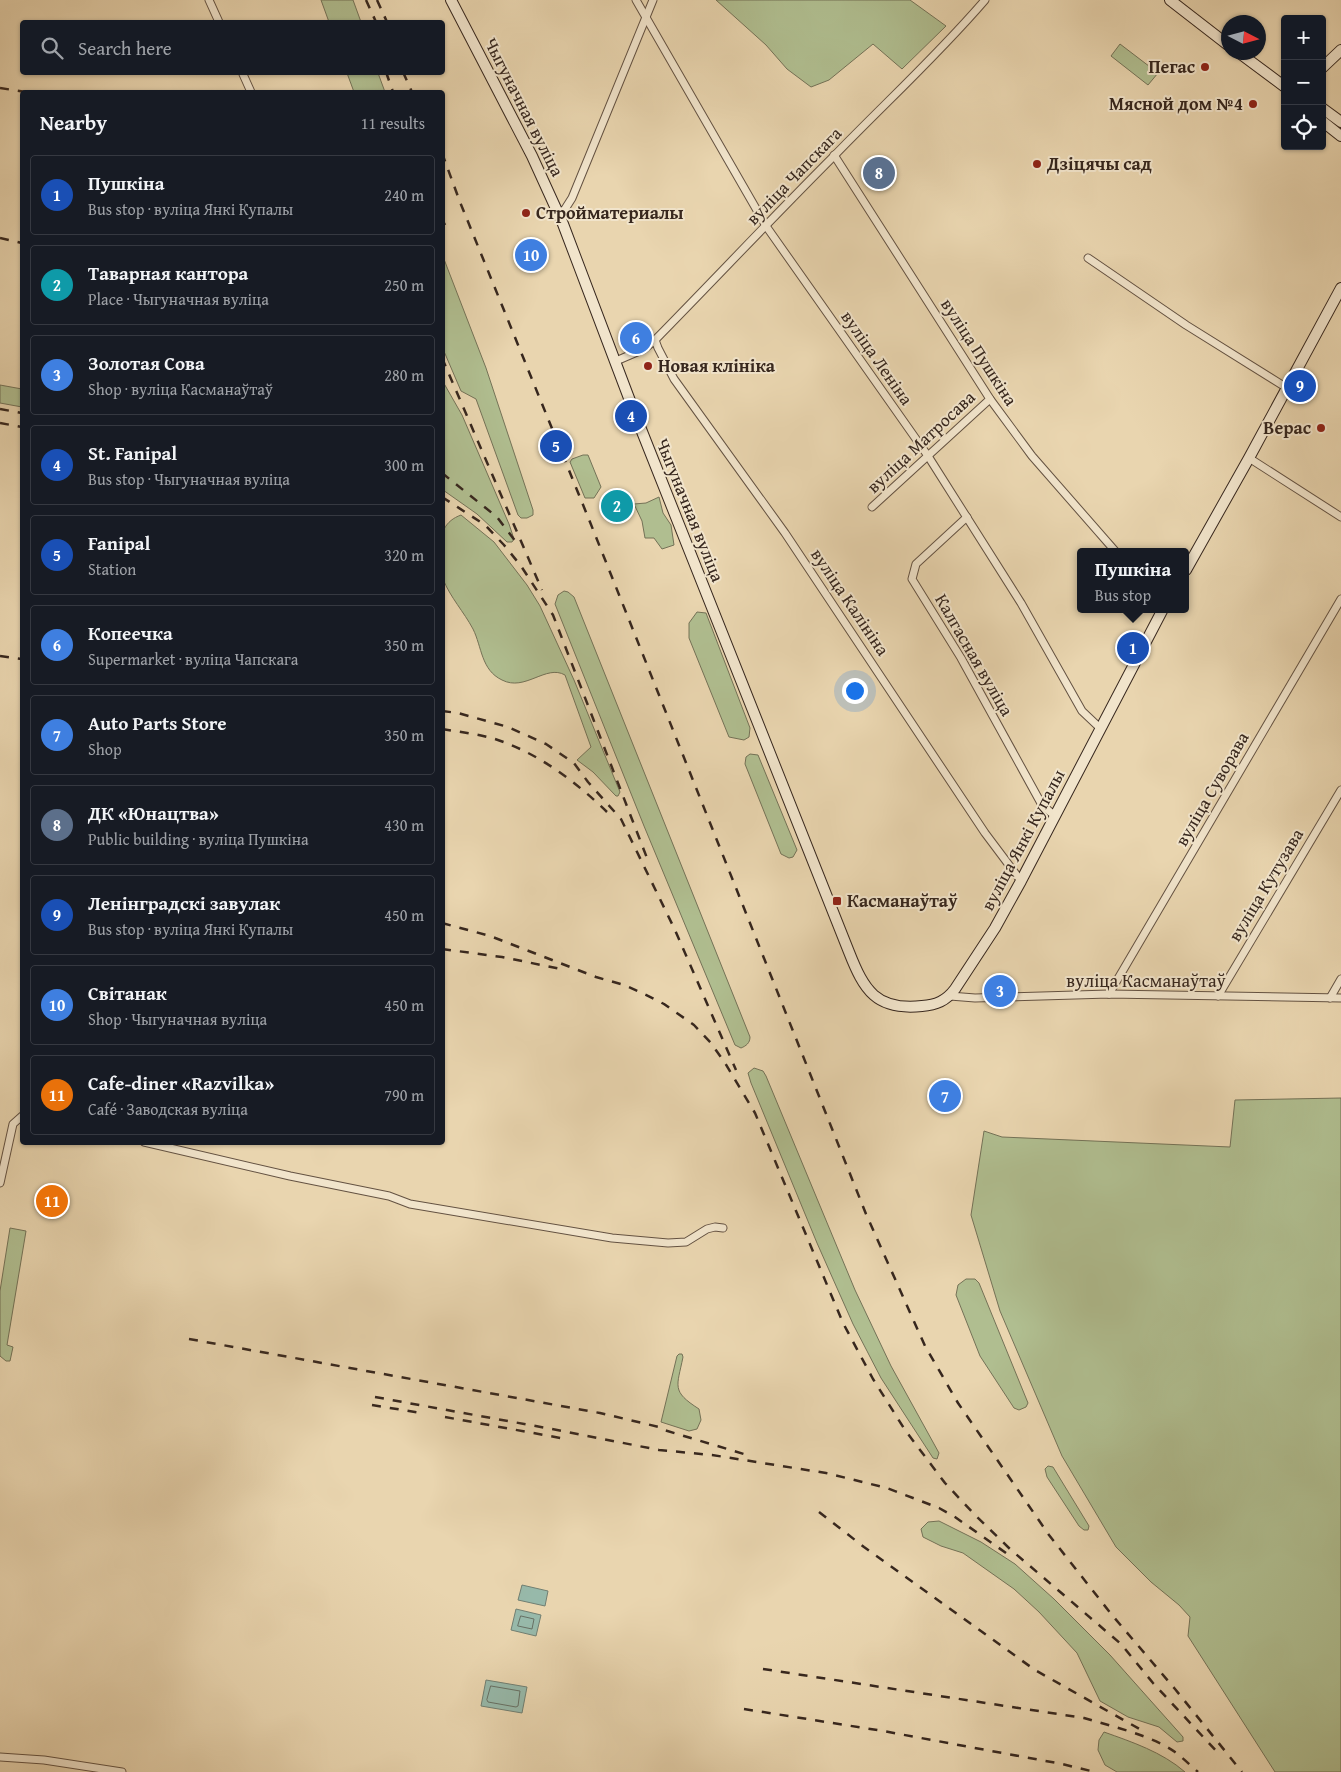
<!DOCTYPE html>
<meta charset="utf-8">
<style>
body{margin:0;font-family:"Gentium Book Plus",serif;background:#242831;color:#f1f3f6}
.controls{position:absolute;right:15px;top:15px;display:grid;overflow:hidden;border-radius:5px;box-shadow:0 1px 4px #0004}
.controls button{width:45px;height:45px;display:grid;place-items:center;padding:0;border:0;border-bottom:1px solid #363941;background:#171b24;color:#f1f3f6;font:25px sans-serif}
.compass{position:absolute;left:1221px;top:15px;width:45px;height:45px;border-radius:50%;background:#171b24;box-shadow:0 1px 4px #0004;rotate:96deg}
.you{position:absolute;left:854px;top:690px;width:18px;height:18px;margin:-12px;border:4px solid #fff;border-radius:50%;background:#1a73e8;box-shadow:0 0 0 8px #1a73e833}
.badge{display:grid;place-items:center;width:32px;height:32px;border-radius:50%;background:#0f766e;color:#fff;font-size:16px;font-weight:700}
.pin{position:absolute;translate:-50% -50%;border:2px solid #fff;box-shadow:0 1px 5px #0006}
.popup{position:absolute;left:1077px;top:548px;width:112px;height:65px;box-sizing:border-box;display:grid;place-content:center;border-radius:5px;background:#171b24;filter:drop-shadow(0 1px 4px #0005);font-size:16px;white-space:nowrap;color:#9ea1a6}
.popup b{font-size:19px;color:#f1f3f6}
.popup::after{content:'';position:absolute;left:50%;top:100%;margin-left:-10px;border:10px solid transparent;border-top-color:#171b24}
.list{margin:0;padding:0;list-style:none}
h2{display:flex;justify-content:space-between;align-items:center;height:65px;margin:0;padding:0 20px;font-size:21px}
h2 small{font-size:16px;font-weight:400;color:#9ea1a6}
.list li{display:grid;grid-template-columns:32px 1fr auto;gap:15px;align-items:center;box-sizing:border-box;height:80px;margin:0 10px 10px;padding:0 10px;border:1px solid #363941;border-radius:5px}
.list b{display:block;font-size:19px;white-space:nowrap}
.list p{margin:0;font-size:16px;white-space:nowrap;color:#9ea1a6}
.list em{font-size:16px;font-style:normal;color:#9ea1a6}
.icon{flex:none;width:28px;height:28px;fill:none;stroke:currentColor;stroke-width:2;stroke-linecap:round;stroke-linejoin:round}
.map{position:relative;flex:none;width:1341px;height:1772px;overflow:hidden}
.search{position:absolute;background:#171b24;box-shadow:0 1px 4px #0004;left:20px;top:20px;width:425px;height:55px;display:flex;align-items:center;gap:12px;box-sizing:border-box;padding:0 18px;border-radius:5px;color:#9ea1a6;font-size:19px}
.panel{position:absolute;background:#171b24;box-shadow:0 1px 4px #0004;left:20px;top:90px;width:425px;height:1055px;border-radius:5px}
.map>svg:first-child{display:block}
</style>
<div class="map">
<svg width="1341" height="1772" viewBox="0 0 1341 1772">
<rect width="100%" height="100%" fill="#e9d5af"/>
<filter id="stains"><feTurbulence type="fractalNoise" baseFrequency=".004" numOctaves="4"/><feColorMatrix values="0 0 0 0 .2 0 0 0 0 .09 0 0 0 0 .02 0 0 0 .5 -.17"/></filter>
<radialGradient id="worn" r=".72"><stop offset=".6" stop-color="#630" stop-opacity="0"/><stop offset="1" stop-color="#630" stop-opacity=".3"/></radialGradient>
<g fill="#b0be90" stroke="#747257">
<path d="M321,0H353L361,22H329Z"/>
<path d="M716,0H910L946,26L902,69L873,44L829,80L811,87L787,69L766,45Z"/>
<path d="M1120,44L1158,73L1148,85L1111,56Z"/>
<path d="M347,73H378L385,92H354Z"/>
<path d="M442,254L486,368L533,510V515L527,518H521L518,515L476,399L461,391L443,349Z"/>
<path d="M442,380L462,415L509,524L514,539L512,542H507L477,514L443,490Z"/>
<path d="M0,385L22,389V407L0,403Z"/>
<path d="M583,455H588L601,487L594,498H585L570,462L572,459Z"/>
<path d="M659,497L663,513L671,525L674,545L662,549L654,538H645L642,521L634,504L646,503Z"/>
<path d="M461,515L494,542L527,585L540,606L574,680L620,792L618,796H616L593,772L577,760L591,747L565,675C546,664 525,692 502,680C481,670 482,647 473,629C464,612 450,597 443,579C441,573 441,535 444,529C448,522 453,518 461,515Z"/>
<path d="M564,591L568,592L574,597L750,1037C750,1043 746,1046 741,1048L735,1045L644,826L555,604L558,595Z"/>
<path d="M697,612L706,613L750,728L749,737L744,740L729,737L689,638V623Z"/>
<path d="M750,754L758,755L797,850L793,857L789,858L781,854L745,764L746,757Z"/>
<path d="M754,1068L763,1071L766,1076L855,1290L891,1366L939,1453L937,1459L933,1458L881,1378L853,1324L817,1243L751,1083L748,1073Z"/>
<path d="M1341,1098V1772H1275L1188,1636L1190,1617L1179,1605L1151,1582L1116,1547L1062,1456L1000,1311L971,1215L984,1131L1002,1137L1230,1147L1235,1100Z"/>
<path d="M10,1228L26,1231L7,1345L13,1347L10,1361H6L0,1356V1291Z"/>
<path d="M966,1279H975L979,1283L1028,1403L1026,1407L1019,1410L1014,1408L980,1356L956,1295L958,1285Z"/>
<path d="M679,1354H682L683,1357C677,1387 671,1391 699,1409L701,1420L697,1429L689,1431L661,1422L677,1356Z"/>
<path d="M1048,1466L1053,1467L1089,1526L1088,1530H1084L1079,1526L1047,1477L1045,1469Z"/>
<path d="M939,1521L981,1542L1015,1564L1054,1599L1110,1655L1183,1737V1741L1177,1742L1159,1727L1128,1717L1100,1701L1077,1653L1039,1612L1014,1589L963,1553L941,1546L923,1537L921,1529L928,1522Z"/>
<path d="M1104,1732C1132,1742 1162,1752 1185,1772H1117L1105,1765L1098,1750L1099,1740Z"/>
</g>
<g fill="#97b9aa" stroke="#717f72">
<path d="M522,1585L548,1591L545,1606L518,1600Z"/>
<path d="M516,1609L541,1615L536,1636L511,1630Z"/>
<path d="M486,1680L527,1687L522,1713L481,1706Z"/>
</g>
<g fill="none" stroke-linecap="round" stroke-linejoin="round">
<g stroke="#677064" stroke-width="1">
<path d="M521,1616L534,1619L532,1629L518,1626Z"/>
<path d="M491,1686L520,1691L518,1706L516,1707L488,1702L487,1700Z"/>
</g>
<g stroke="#645242" stroke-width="9">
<g id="street">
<path d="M209,0L219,22"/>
<path d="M636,0L766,226L928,456L1021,603L1082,711L1101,729"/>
<path d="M242,72L251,92"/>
<path d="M834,155L990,399L1032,456L1116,552"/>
<path d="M558,214L565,209L572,198L653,0"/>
<path d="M1088,258L1186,325L1287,388"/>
<path d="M655,340L658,348L674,379L785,533L985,833L1021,881"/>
<path d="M616,361L644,349L655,340C714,280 772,218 832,158C883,105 937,56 985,0"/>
<path d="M1249,458L1341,517"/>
<path d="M872,507L990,399"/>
<path d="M967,517L916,564L912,579L961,658L1042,805L1055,816"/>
<path d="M1109,994L1341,599"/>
<path d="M950,996L975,998L1109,994L1341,998"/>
<path d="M1218,996L1341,790"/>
<path d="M1330,998L1341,979"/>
<path d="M144,1142L290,1176L389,1196L410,1204L612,1238L668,1243L686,1242L707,1229L715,1227L723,1228"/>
<path d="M0,1183L13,1124L22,1116"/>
<path d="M0,1757L44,1760L122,1772"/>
</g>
</g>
<g stroke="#37271e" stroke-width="12">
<g id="secondary">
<path d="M451,0L532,156L563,224L635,414L849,952C864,990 876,1011 922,1006C936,1005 946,1001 955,989L995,928L1021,881L1163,609"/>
<path d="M1170,0L1228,45"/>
<path d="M1238,52L1285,87"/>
<path d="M1322,68L1341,50"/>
<path d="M1322,108L1341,122"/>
<path d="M1322,121L1341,136"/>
<path d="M1186,570L1249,458L1341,288"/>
</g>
</g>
<use href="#street" stroke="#f1e4cb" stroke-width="7"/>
<use href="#secondary" stroke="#f1e4cb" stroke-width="10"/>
<g stroke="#37271e" stroke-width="2.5" stroke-dasharray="9 9" stroke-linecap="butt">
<path d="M366,0L376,22"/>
<path d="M377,0L387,22"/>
<path d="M386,72L393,92"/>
<path d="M403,72L412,92"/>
<path d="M0,88L26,92"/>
<path d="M442,153L460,202L590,522L866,1214L925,1346L958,1403L1049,1535L1112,1615L1175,1689L1242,1772"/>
<path d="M442,219L445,225"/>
<path d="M0,238L22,243"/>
<path d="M442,358L542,590"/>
<path d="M0,409L22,413"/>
<path d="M0,423L22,427"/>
<path d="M442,473L497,517L519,546"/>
<path d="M442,497L485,525L504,545L521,566L553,615L647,858"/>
<path d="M0,656L22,659"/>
<path d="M442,711L458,713L508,727L546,744L574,763L588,782L621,819L675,930L736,1070"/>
<path d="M442,729C460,732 478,734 495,739C538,753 575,781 607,812"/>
<path d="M442,923L490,936L596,977L624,985L642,993L664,1004L694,1025L711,1043L725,1063L755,1113L843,1323L873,1379L905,1430L945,1483L975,1515L1010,1549L1121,1644L1153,1683L1220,1755"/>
<path d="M442,949L502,957L561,969"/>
<path d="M189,1339L600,1413L659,1427L664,1430L744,1454"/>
<path d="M375,1397L552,1429L659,1450L712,1455L826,1473L887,1488L939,1508L955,1517L1006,1553"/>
<path d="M372,1405L421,1413"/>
<path d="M445,1417L566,1439"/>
<path d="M819,1512L864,1547L1035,1670L1143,1731"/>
<path d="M763,1669L1084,1718C1111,1726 1153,1736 1175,1752C1183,1758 1190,1765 1198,1772"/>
<path d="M744,1709L883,1731L1062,1764L1095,1772"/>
</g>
</g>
<g fill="#8f2418" stroke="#f1e4cb" stroke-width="2">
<circle cx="1205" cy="67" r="5"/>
<circle cx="1253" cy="104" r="5"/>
<circle cx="1037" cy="164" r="5"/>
<circle cx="526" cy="213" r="5"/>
<circle cx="648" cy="366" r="5"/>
<circle cx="1321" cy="428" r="5"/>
<rect x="832" y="896" width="10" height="10" rx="2.5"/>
</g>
<g text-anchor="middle" stroke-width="4" stroke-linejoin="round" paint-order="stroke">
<g font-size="18" font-weight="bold" fill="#37271e" stroke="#f1e4cb" text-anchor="start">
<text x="1195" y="73" text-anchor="end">Пегас</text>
<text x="1243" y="110" text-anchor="end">Мясной дом №4</text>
<text x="1047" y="170">Дзіцячы сад</text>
<text x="536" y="219">Стройматериалы</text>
<text x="658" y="372">Новая клініка</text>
<text x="1311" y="434" text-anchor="end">Верас</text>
<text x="847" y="907">Касманаўтаў</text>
</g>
<g font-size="18" fill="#37271e" stroke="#f1e4cb">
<text transform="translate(524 107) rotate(63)" y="6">Чыгуначная вуліца</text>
<text transform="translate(794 176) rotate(-46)" y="6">вуліца Чапскага</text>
<text transform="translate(979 352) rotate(57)" y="6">вуліца Пушкіна</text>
<text transform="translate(877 358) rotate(55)" y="6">вуліца Леніна</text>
<text transform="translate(921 442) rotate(-43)" y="6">вуліца Матросава</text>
<text transform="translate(690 510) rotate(68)" y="6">Чыгуначная вуліца</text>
<text transform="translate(850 602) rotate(56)" y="6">вуліца Калініна</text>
<text transform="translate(974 655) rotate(60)" y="6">Калгасная вуліца</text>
<text transform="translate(1212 789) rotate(-60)" y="6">вуліца Суворава</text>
<text transform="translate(1023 840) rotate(-62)" y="6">вуліца Янкі Купалы</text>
<text transform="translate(1266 885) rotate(-59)" y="6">вуліца Кутузава</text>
<text x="1146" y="987">вуліца Касманаўтаў</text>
</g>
</g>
<rect width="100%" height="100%" filter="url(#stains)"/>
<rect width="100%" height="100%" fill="url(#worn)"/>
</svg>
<div class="controls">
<button>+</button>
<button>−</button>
<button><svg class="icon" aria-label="locate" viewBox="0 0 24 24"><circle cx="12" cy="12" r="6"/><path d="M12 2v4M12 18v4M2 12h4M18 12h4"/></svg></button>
</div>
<svg class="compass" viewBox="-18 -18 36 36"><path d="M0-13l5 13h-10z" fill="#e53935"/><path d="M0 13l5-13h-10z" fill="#9ea1a6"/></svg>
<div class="you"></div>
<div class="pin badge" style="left:1133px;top:648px;background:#1a4fb4">1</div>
<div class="popup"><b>Пушкіна</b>Bus stop</div>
<div class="pin badge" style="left:617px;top:506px;background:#0f9aa8">2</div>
<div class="pin badge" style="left:1000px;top:991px;background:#3f7fe0">3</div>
<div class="pin badge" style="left:631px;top:416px;background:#1a4fb4">4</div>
<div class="pin badge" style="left:556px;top:446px;background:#1a4fb4">5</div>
<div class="pin badge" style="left:636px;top:338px;background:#3f7fe0">6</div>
<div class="pin badge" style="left:945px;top:1096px;background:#3f7fe0">7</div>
<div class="pin badge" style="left:879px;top:173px;background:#5c6f8a">8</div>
<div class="pin badge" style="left:1300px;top:386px;background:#1a4fb4">9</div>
<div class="pin badge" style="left:531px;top:255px;background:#3f7fe0">10</div>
<div class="pin badge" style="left:52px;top:1201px;background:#e8710a">11</div>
<div class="search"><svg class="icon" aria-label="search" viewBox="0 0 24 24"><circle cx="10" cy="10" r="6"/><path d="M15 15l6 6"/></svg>Search here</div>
<section class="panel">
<h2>Nearby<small>11 results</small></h2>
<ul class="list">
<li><span class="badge" style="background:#1a4fb4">1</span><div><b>Пушкіна</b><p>Bus stop · вуліца Янкі Купалы</p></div><em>240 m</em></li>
<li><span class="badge" style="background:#0f9aa8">2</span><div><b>Таварная кантора</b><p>Place · Чыгуначная вуліца</p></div><em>250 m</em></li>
<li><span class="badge" style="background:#3f7fe0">3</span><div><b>Золотая Сова</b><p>Shop · вуліца Касманаўтаў</p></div><em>280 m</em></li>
<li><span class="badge" style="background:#1a4fb4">4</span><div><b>St. Fanipal</b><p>Bus stop · Чыгуначная вуліца</p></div><em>300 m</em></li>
<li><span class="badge" style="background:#1a4fb4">5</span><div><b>Fanipal</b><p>Station</p></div><em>320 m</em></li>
<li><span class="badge" style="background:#3f7fe0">6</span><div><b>Копеечка</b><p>Supermarket · вуліца Чапскага</p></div><em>350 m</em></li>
<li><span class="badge" style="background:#3f7fe0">7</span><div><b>Auto Parts Store</b><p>Shop</p></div><em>350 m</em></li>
<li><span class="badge" style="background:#5c6f8a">8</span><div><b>ДК «Юнацтва»</b><p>Public building · вуліца Пушкіна</p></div><em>430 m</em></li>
<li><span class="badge" style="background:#1a4fb4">9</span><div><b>Ленінградскі завулак</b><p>Bus stop · вуліца Янкі Купалы</p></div><em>450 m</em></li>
<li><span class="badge" style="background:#3f7fe0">10</span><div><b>Світанак</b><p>Shop · Чыгуначная вуліца</p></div><em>450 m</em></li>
<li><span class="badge" style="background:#e8710a">11</span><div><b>Cafe-diner «Razvilka»</b><p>Café · Заводская вуліца</p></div><em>790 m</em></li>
</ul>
</section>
</div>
